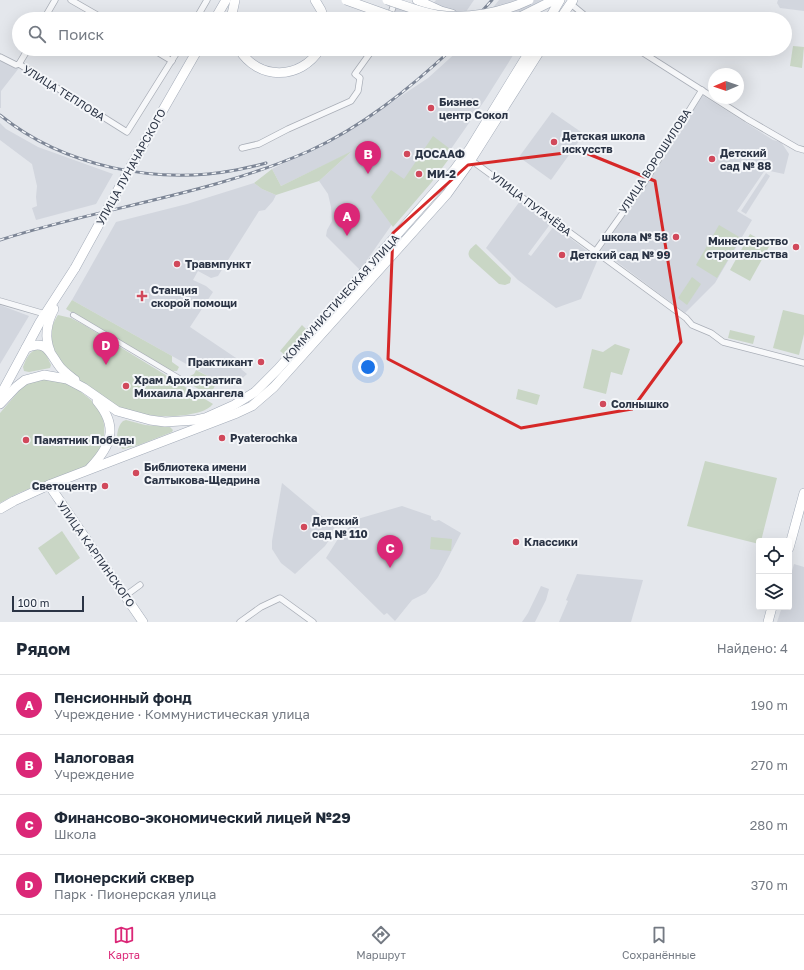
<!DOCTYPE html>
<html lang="ru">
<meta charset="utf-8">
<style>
body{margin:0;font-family:"Golos Text",sans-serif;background:#f6f6f7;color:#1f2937}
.controls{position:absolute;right:12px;bottom:12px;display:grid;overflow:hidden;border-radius:4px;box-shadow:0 4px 16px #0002}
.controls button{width:36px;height:36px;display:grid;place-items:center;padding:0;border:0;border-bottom:1px solid #e0e1e3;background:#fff;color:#1f2937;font:20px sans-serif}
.compass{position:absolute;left:708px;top:68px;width:36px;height:36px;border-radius:50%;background:#fff;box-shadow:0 4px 16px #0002;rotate:268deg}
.scale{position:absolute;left:12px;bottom:10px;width:72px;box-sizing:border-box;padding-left:4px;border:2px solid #2b3445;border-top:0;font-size:11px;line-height:14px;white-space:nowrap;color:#2b3445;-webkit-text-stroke:3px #f4f6f9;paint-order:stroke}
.you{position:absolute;left:368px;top:367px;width:14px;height:14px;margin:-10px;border:3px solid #fff;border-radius:50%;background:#1a73e8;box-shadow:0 0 0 6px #1a73e833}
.badge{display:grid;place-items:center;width:26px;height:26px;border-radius:50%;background:#db2777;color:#fff;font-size:13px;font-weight:700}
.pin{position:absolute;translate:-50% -33px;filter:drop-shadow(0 1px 2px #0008)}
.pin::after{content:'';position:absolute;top:21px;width:14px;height:12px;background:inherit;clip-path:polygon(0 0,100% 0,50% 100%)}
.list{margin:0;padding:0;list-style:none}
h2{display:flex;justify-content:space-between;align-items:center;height:52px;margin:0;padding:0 16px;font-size:17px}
h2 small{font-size:13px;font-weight:400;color:#747a83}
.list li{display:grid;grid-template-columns:26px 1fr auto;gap:12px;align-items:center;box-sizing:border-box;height:60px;padding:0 16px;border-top:1px solid #e0e1e3}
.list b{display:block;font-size:15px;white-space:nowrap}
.list p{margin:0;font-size:13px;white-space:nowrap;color:#747a83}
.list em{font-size:13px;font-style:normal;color:#747a83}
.icon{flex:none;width:22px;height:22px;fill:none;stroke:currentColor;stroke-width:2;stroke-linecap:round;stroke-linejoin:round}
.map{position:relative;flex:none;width:804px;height:622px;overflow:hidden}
.search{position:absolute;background:#fff;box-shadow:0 4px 16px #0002;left:12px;right:12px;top:12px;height:44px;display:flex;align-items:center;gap:10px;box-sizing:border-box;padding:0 14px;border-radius:22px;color:#747a83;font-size:15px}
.sheet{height:292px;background:#fff}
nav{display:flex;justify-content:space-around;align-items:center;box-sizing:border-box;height:56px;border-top:1px solid #e0e1e3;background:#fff;font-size:11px;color:#747a83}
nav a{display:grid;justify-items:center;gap:2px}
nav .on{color:#db2777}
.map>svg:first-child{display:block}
</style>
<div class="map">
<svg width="804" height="622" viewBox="0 0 804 622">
<rect width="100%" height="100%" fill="#e4e7ec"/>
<g fill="#d2d6de">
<path d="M436,0H474L461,19H390L397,5L427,13Z"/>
<path d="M499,0H549L536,19H484Z"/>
<path d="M778,0H804V11L780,8L777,3Z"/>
<path d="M460,49H517L485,100L437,169L402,210L360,270L326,236L327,230L332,221L331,207L328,194L319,181L351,152L281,186L272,169L344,134L428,78Z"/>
<path d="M0,61L19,68L1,91V108H0Z"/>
<path d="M702,95L773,140L781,142L789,154L784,174L765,170L737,211L752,220L715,283L685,313L601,250L659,166Z"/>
<path d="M552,112L584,134L551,180L519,157Z"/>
<path d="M0,123L6,129L38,147L113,174L96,204L36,220L32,208L37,206L36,197L37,186L32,164L0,140Z"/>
<path d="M766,173L770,176L746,214L741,211Z"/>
<path d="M254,183L262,189L276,195L273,201L265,210L259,211L218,276L211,278L198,271L193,280L206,286L213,292L190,327L245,364L241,369L247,374L234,386L222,384L72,300L116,222L187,204Z"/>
<path d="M520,201L551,223L528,254L531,256L554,226L598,259L581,299L556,308L518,280L486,248Z"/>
<path d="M0,305L29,316L0,364Z"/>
<path d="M282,483L331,524L336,530L325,546L295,574L281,563L272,549V541Z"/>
<path d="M402,506L431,516V519L435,521L439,520L461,533L438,577L426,593L412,600L395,621L387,613L384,615L326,558L341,534L353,524L354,520Z"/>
<path d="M794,564L804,567V622H777L782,607H789V581Z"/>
<path d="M577,574L643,580L631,622H559L568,601L566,600Z"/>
<path d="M541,586L549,589L546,600L535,622H522L528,613Z"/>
</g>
<g fill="#c9d6c5">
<path d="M793,46L804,47L802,68L790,66Z"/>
<path d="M433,136L454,152L431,183L393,227L371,197L391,170L404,179Z"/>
<path d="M352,151L319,181L276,195L262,189L254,183L272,169L281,186Z"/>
<path d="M719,225L741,238L717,278L696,265Z"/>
<path d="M750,234L770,245L750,281L730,270Z"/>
<path d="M476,244L511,278L510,283L505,285L499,284L470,258C466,252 471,248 476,244Z"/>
<path d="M692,277L701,284L687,305L678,298Z"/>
<path d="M72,300L172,356V362L179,367L177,371H171L66,309Z"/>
<path d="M783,310L804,315V334L799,355L773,348Z"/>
<path d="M58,315L71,318L84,325L213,404C206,412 196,413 186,415C170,417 152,417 137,413C131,411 125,409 120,407C105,401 69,374 59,361C49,348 48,329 58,315Z"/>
<path d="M302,325L307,330L285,355L280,351Z"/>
<path d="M730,330L755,336L753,344L728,338Z"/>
<path d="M615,344L630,349L622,375L611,372L606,394L583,388L592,349L603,352Z"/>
<path d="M38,349L45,352L51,365L50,368L29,372L24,371L23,367C26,359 29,351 38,349Z"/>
<path d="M196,370L217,381L210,396L187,382L184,379L194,374Z"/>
<path d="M42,379C48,380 55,379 61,381C71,383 91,399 98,407C108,423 106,448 92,461C81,470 66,474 53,479C35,486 17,493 0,503V413L25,384Z"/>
<path d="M518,389L540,395L537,405L516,399Z"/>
<path d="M126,420L145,425L170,427L173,430L172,432L139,445L123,449L118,446C116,438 117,426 123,421Z"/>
<path d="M705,461L777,478L761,541H759V544L687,526Z"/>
<path d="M62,531L80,558L56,575L38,548Z"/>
<path d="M431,537L452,539L451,551L430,549Z"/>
</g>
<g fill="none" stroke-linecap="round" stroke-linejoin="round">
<g stroke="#a9aeb7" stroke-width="6">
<path id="pedestrian" d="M73,315L179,378"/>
</g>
<g stroke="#a9aeb7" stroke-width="7">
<g id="minor">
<path d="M71,0L104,19"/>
<path d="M571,4L589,19"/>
<path d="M44,19L55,0"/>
<path d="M196,19L207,0"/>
<path d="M389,19L395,1"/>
<path d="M152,49L172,61"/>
<path d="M637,49L747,119L797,148L804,150"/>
<path d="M0,57L16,65L19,64L127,132L179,49"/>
<path d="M19,64L28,49"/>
<path d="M242,148L259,144L288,129L351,101L358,91L360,78L355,74L373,49"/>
<path d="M471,160L686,318L692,325L711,333L723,342L804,363"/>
<path d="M595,252L644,183L702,90"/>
<path d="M0,301L45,314H48"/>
<path d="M125,596L140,585"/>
<path d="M240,622L261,607L280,598L313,622"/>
</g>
</g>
<g stroke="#a3abb8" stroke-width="10">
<g id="primary">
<path d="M315,0L321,10L324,19"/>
<path d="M417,0L441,11L452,14"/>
<path d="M215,19L226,0"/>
<path d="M231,19L235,0"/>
<path d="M516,19L554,0"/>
<path d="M549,19L560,0"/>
<path d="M560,19L573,0"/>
<path d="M239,49C258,81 301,80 320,49"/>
<path d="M136,157L198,49"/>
<path d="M26,348C47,338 50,354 60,367C64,372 70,376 75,380"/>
<path d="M50,351C44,336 47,322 54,309"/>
<path d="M0,396L40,322L75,268"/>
<path d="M0,404L16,387L25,380L44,375L67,379L84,388L117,411L150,420L165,422L196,420L205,418L234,405L255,392L278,369L455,169L469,150L531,49"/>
<path d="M90,468C111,446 119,427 97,401"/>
<path d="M49,485L143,622"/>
<path d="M0,509L14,501L49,485L237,413L252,406L274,387L447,194L467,166L541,49"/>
<path d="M789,548L804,493"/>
<path d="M768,622L772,607"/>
</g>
</g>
<use href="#pedestrian" stroke="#f7f8fa" stroke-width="4.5"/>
<use href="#minor" stroke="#f7f8fa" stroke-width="5.5"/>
<use href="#primary" stroke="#fff" stroke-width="9"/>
<g stroke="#7d8696" stroke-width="3">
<g id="rail">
<path d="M475,19L492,0"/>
<path d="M0,115C64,167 157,185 236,170C246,168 256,166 266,163"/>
<path d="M0,240C102,207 210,195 309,151C362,127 409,89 452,49"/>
</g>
</g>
<use href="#rail" stroke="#f4f6f9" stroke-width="1.5" stroke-dasharray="4.5" stroke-linecap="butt"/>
<g stroke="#a3abb8" stroke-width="10" stroke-linecap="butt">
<g id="primary-bridge">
<path d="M346,0L399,19"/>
<path d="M387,0C403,5 419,12 437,15C467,19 502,13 529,0"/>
<path d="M75,268L136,157"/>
</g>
</g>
<use href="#primary-bridge" stroke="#fff" stroke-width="9"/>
</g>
<path fill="none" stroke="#d62828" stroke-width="3" stroke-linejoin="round" d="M581,151L655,181L681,342L632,409L521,428L388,359L393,233L468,165Z"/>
<g fill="#d1495b" stroke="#f4f6f9" stroke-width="1.5">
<circle cx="431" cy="108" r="4"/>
<circle cx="554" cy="142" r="4"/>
<circle cx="407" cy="154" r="4"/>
<circle cx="712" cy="159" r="4"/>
<circle cx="419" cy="174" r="4"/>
<circle cx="676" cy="237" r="4"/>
<circle cx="796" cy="247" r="4"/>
<circle cx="562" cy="255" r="4"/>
<circle cx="177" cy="264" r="4"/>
<path d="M140 290h4v4h4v4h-4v4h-4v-4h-4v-4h4z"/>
<circle cx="261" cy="362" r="4"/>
<circle cx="126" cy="386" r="4"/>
<circle cx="603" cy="404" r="4"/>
<circle cx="222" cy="438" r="4"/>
<circle cx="26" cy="440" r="4"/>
<circle cx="136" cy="473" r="4"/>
<circle cx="105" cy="486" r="4"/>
<circle cx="304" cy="527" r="4"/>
<circle cx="516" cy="542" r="4"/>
</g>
<g text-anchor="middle" stroke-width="4" stroke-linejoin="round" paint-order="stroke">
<g font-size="11" fill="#2b3445" stroke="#f4f6f9">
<text transform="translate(64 93) rotate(32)" y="4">УЛИЦА ТЕПЛОВА</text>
<text transform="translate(655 161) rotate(-57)" y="4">УЛИЦА ВОРОШИЛОВА</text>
<text transform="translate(131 167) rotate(-61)" y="4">УЛИЦА ЛУНАЧАРСКОГО</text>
<text transform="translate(531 204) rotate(37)" y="4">УЛИЦА ПУГАЧЁВА</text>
<text transform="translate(341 298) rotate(-48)" y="4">КОММУНИСТИЧЕСКАЯ УЛИЦА</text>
<text transform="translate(96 554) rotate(55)" y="4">УЛИЦА КАРПИНСКОГО</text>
</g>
<g font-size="11" font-weight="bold" fill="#2b3445" stroke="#f4f6f9" text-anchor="start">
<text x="439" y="106">Бизнес<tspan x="439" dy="13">центр Сокол</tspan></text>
<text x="562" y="140">Детская школа<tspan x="562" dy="13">искусств</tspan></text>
<text x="720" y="157">Детский<tspan x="720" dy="13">сад № 88</tspan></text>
<text x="415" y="158">ДОСААФ</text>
<text x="427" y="178">МИ-2</text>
<text x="668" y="241" text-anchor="end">школа № 58</text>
<text x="788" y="245" text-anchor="end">Минестерство<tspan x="788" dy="13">строительства</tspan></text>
<text x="570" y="259">Детский сад № 99</text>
<text x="185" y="268">Травмпункт</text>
<text x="151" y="294">Станция<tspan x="151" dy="13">скорой помощи</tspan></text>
<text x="253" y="366" text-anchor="end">Практикант</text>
<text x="134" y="384">Храм Архистратига<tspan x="134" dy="13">Михаила Архангела</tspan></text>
<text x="611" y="408">Солнышко</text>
<text x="230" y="442">Pyaterochka</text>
<text x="34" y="444">Памятник Победы</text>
<text x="144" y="471">Библиотека имени<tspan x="144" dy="13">Салтыкова-Щедрина</tspan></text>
<text x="97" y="490" text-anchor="end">Светоцентр</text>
<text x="312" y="525">Детский<tspan x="312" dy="13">сад № 110</tspan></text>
<text x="524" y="546">Классики</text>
</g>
</g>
</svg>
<div class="controls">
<button><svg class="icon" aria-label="locate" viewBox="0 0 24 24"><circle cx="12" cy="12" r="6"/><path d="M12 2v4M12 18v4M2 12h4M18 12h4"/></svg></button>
<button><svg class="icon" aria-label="layers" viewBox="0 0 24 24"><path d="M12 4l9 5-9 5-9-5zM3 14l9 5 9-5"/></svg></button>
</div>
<svg class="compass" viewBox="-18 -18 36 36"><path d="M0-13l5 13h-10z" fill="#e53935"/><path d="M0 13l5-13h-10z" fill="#747a83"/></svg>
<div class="scale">100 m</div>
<div class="you"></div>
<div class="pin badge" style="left:347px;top:236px">A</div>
<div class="pin badge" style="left:368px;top:174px">B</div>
<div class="pin badge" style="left:390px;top:568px">C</div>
<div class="pin badge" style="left:106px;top:365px">D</div>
<div class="search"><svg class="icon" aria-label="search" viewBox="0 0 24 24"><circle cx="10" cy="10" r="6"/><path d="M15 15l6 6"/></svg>Поиск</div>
</div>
<section class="sheet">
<h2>Рядом<small>Найдено: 4</small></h2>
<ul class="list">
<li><span class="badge">A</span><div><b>Пенсионный фонд</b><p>Учреждение · Коммунистическая улица</p></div><em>190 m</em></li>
<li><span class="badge">B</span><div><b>Налоговая</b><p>Учреждение</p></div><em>270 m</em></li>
<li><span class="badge">C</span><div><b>Финансово-экономический лицей №29</b><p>Школа</p></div><em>280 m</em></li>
<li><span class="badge">D</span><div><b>Пионерский сквер</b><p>Парк · Пионерская улица</p></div><em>370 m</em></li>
</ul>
</section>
<nav>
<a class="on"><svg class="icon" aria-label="map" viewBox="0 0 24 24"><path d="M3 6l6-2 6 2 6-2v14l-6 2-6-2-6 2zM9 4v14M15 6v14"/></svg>Карта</a>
<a><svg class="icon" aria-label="directions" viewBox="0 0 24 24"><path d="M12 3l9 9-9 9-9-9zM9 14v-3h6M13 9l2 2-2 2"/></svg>Маршрут</a>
<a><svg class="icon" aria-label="saved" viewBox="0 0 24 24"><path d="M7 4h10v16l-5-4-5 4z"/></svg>Сохранённые</a>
</nav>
